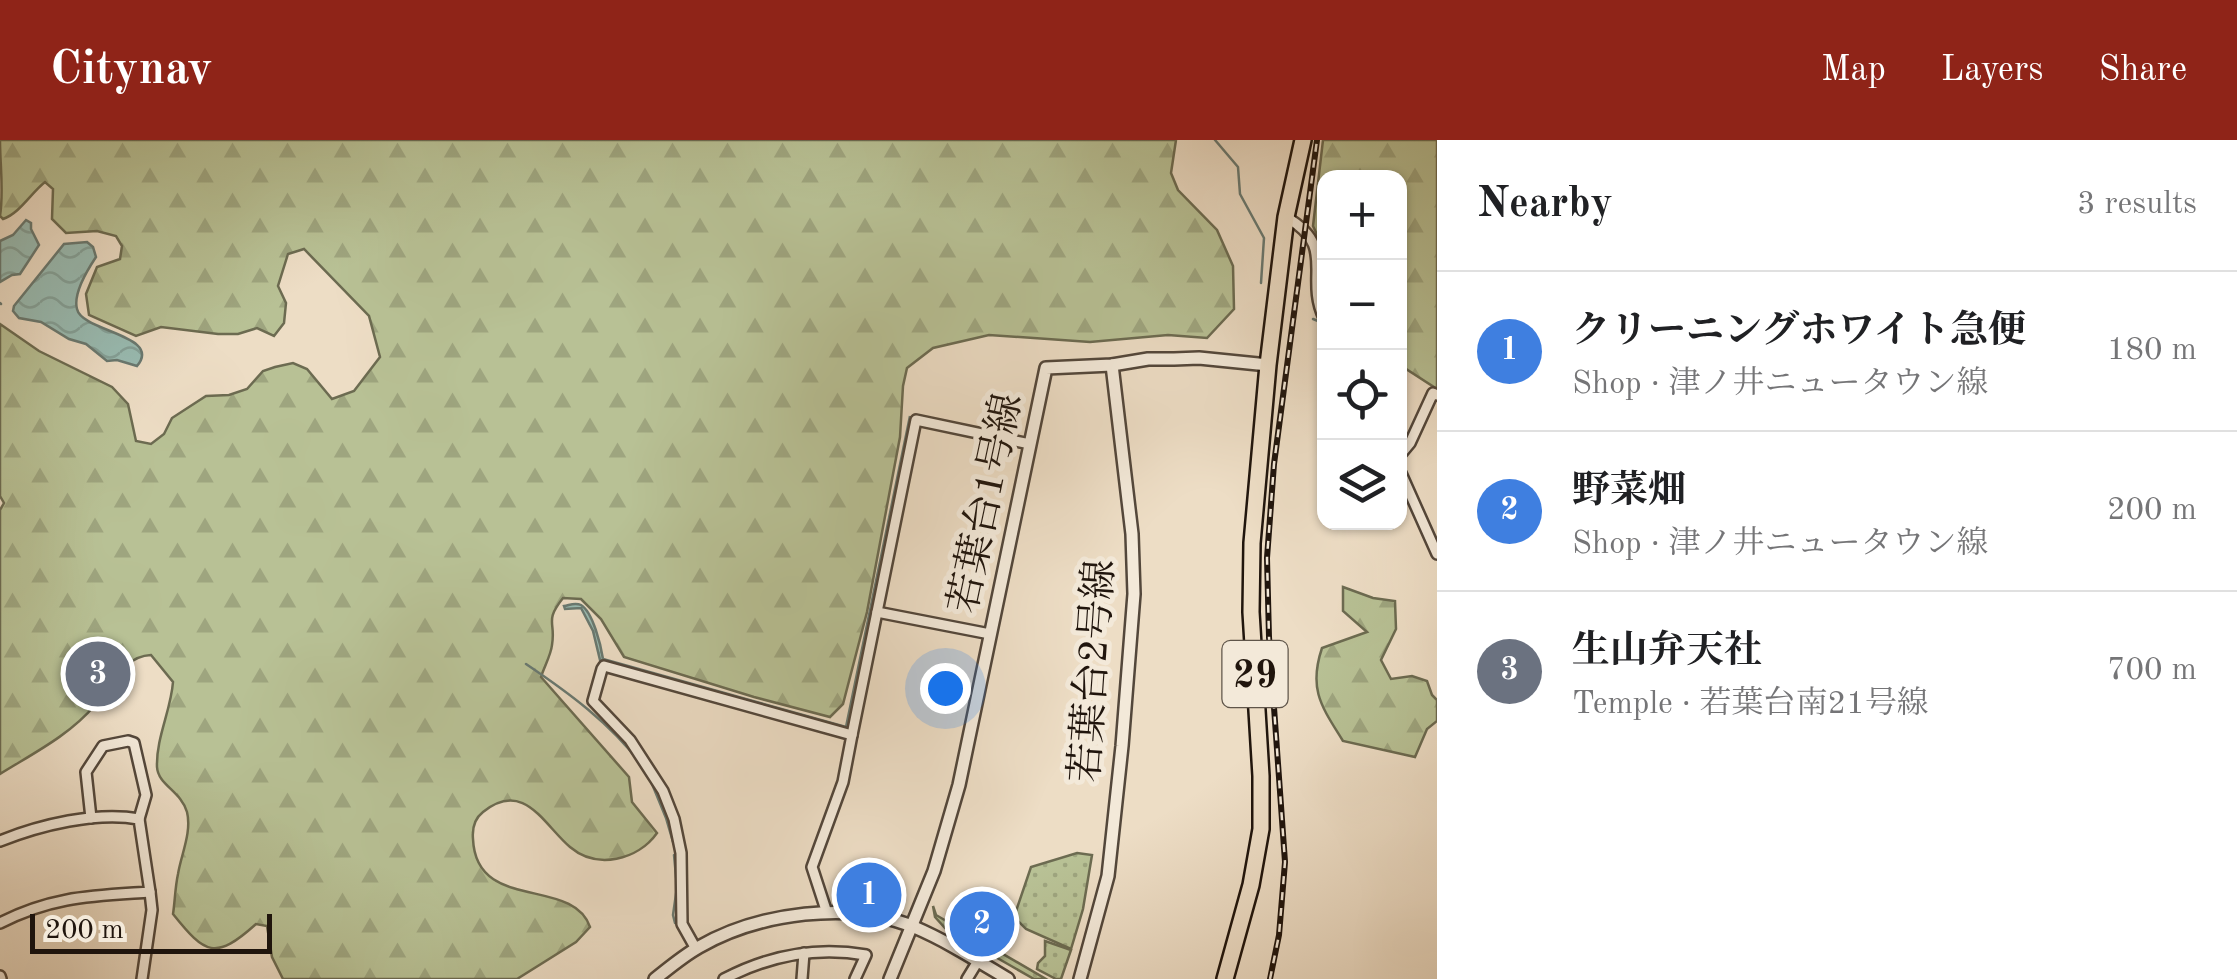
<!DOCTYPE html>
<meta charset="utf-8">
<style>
body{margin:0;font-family:"Old Standard TT","Noto Serif JP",serif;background:#f6f6f6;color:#202124}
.controls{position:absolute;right:30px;top:30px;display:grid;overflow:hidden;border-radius:20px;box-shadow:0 2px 8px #0004}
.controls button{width:90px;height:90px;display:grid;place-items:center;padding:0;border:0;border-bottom:2px solid #e0e0e0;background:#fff;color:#202124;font:50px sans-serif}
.scale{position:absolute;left:30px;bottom:25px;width:242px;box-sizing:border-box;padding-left:10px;border:5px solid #20150d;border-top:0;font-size:28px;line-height:35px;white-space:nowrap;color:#20150d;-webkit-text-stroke:8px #f3e9d9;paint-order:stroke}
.you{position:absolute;left:945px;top:548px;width:35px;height:35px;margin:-25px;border:8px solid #fff;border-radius:50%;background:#1a73e8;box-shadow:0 0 0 15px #1a73e833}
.badge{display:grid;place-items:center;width:65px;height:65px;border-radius:50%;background:#8f2418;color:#fff;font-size:32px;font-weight:700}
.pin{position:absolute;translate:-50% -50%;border:5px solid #fff;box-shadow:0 2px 10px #0006}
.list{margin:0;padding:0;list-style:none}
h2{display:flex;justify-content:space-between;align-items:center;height:130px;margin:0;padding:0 40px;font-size:42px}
h2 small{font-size:32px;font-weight:400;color:#757577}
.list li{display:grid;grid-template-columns:65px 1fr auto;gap:30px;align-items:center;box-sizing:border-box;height:160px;padding:0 40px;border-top:2px solid #e0e0e0}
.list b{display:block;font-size:38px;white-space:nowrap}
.list p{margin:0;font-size:32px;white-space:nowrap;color:#757577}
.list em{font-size:32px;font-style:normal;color:#757577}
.icon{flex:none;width:55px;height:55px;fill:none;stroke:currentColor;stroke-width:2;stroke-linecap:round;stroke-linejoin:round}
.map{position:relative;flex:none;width:1437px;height:839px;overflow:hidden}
header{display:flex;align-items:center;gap:60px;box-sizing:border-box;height:140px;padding:0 50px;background:#8f2418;color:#fff}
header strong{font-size:48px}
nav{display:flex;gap:55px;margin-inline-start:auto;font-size:35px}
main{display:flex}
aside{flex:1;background:#fff}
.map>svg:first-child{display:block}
</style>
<header>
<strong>Citynav</strong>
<nav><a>Map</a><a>Layers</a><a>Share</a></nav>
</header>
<main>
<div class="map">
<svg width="1437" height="839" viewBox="0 0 1437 839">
<defs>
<pattern id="grass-dots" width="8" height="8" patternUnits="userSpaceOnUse" patternTransform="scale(2.5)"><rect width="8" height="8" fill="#b8c195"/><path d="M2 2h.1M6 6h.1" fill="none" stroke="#9ea57f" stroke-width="1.8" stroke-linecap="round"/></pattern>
<pattern id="forest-firs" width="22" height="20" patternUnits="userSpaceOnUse" patternTransform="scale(2.5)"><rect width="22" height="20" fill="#b8c195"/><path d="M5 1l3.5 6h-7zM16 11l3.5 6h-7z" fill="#9ea57f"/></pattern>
<pattern id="water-waves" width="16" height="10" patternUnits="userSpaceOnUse" patternTransform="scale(2.5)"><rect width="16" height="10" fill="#99bcb3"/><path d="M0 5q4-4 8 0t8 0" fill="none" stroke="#84a199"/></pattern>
</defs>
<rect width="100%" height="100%" fill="#edddc5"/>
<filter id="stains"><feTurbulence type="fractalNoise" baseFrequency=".002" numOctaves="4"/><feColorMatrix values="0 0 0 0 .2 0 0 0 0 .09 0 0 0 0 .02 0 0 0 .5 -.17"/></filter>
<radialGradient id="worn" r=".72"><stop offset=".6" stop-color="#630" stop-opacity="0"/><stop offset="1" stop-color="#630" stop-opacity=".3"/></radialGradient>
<g fill="url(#grass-dots)" stroke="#6c6b51" stroke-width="2.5">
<path d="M1077,713L1092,715L1083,769L1071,809L1026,789L1014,777L1031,727Z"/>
<path d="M933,766L936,775L1046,839H1034L945,788L935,777Z"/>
<path d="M1045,801L1071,810L1061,839H1056L1037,829L1038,823L1045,816Z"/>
</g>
<g fill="url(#forest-firs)" stroke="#6c6b51" stroke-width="2.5">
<path d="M0,0H1176L1171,33L1178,50L1217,90L1233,126L1234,169L1207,198L1168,195L1090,202L989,195L933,208L907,228L903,246L900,297L867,472L843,564L830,577L754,557L624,517L601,479L581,459L563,458C544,482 556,481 552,505C551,515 544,527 541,537L629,637L632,662L657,693C638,720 597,730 570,707C544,685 524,639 483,672C474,679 472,688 473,699C476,773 573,736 590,787L576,802L517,839H283L272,817L267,786L256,784C215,821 205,814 173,774C175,761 175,748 178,734C181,715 192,692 187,672C181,651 158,645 157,627C156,598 171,570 173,542L151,515C123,516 112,546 95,565C70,595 32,614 0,634V370L4,363L0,356V184L39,211L112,247L128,264L136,301L151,304L164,294L172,278L206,256L229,255L247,249L263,231L275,227L293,223L307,229L332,259L354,251L380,217L369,176L304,109L288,114L278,146L286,163L284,183L274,196L257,188L238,194H218L161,187L136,196L89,175L86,154L97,127L120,119L122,106L116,96L97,91L66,93L52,79L53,49L45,42C31,53 20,73 3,79L0,76C4,51 0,26 0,0Z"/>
<path d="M1323,0H1437V249L1400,225V38H1324V110L1313,86Z"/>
<path d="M1343,447L1373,458L1395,461L1396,489L1381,520L1391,539L1412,536L1427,541L1432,555L1437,560V581L1427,589L1415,617L1343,601C1322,567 1308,550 1322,508L1367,492L1343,471Z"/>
</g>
<g fill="url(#water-waves)" stroke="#697971" stroke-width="2.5">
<path d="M26,80L31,83V89L39,105L20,134L12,135L0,142V101L13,95Z"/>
<path d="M87,102L93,107L96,117C88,129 73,154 77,169C82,192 163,195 137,226L117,220L107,221L86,204L69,199L41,182L19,178L13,171L14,166L64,104Z"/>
<path d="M910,276L847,589L600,520L593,491L581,468L565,469L564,466C570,465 575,462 581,465C593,472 601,506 603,519L846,587Z"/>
</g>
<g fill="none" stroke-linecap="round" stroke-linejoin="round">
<g stroke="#697971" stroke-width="2.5">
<path d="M1215,0L1238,27L1240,54L1264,98L1261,143"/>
<path d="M0,163L1,164"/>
<path d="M1313,179L1318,181L1324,194"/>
<path d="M526,524C569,553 610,583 641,624"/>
<path d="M650,639L666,678L673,702"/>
<path d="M674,715L677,747L673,775L675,783"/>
</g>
<g stroke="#53473b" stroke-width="14">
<g id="minor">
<path d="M1286,77C1338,107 1304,136 1324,178"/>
<path d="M1400,315L1410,303L1433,253L1437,255"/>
<path d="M1400,331L1437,414"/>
<path d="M877,472L990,494"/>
<path d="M852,595L916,280L1030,304"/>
<path d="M91,678L86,632L103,606L128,601L134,603L146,655L139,679"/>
<path d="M0,701C40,685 97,671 139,679L150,752C92,756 53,756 0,783"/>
<path d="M696,809L682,784L681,713L674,679L663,651L630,600L593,561L602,529L604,526L852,595L843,642L812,727L827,773"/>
<path d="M0,836L1,839"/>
<path d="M142,839L152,770L150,752"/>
<path d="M724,839C768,816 816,806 866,815L855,839"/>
<path d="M802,839L804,813"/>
<path d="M967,839L978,821"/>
</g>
</g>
<g stroke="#53473b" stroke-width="16">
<g id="tertiary">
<path d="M655,839C669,828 683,816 699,807C758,773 850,760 914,787C947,801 978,821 1008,839"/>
<path d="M890,839L934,731L959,645L1046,228L1112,225L1148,219H1174L1199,218L1268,225"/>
<path d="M1080,839L1108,736L1122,606L1134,454L1132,394L1112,225"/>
</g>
</g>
<g stroke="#20150d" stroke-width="20">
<path id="trunk" d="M1225,839L1251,745L1261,689V636L1251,472L1252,403L1268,225L1286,77L1303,0"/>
</g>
<use href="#minor" stroke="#f3e9d9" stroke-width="9"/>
<use href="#tertiary" stroke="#f3e9d9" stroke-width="11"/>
<use href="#trunk" stroke="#edddc5" stroke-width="15"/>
<g stroke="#20150d" stroke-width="6">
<path id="rail" d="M1270,839L1279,795L1285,722L1269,497L1267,418L1274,324L1317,0"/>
</g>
<use href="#rail" stroke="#f3e9d9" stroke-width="2.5" stroke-dasharray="8" stroke-linecap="butt"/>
</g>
<g text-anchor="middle" stroke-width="10" stroke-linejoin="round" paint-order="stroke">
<rect fill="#f3e9d9" stroke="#5f554a" stroke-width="2.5" x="1222.5" y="501" width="65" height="66" rx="8"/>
<g font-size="38" font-weight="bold" fill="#20150d">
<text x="1255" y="547">29</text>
</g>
<g font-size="40" fill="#20150d" stroke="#f3e9d9">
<text transform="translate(984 363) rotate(-78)" y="14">若葉台1号線</text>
<text transform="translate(1091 531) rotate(-86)" y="14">若葉台2号線</text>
</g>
</g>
<rect width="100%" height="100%" filter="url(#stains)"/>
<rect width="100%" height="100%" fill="url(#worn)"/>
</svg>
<div class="controls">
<button>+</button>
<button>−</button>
<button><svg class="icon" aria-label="locate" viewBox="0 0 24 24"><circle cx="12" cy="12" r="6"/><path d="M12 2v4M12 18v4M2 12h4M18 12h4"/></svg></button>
<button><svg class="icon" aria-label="layers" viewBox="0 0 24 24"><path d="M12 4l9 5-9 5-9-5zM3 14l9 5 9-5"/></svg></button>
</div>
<div class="scale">200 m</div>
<div class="you"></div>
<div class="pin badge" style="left:869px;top:755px;background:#3f7fe0">1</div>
<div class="pin badge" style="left:982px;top:784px;background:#3f7fe0">2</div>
<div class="pin badge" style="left:98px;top:534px;background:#6b7280">3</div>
</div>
<aside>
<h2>Nearby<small>3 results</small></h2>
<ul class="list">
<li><span class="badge" style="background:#3f7fe0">1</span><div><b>クリーニングホワイト急便</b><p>Shop · 津ノ井ニュータウン線</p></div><em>180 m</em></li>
<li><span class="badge" style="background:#3f7fe0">2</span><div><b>野菜畑</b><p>Shop · 津ノ井ニュータウン線</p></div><em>200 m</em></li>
<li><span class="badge" style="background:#6b7280">3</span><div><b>生山弁天社</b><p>Temple · 若葉台南21号線</p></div><em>700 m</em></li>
</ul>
</aside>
</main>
